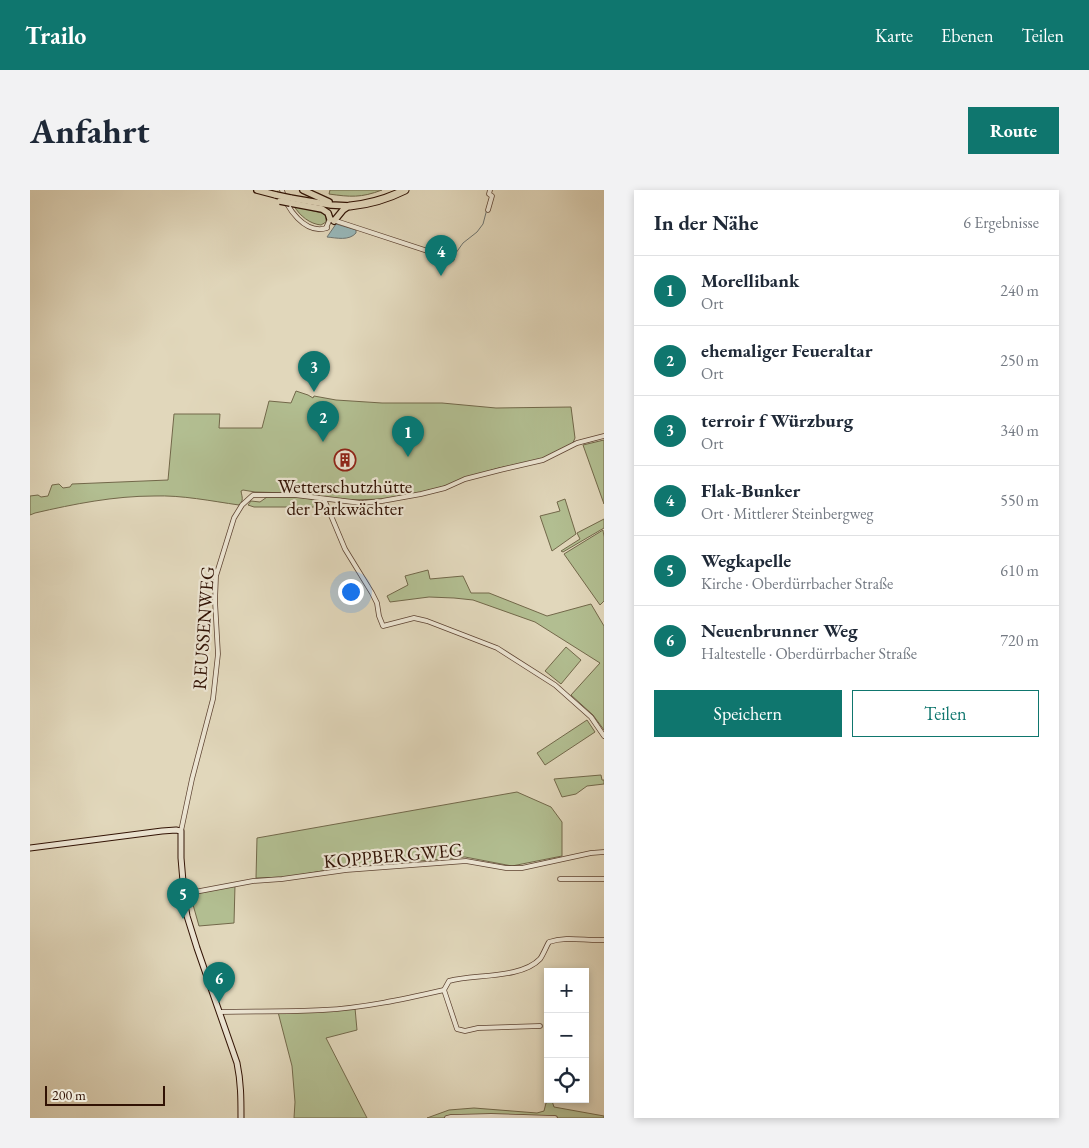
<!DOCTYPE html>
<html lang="de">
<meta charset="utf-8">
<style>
body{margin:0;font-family:"EB Garamond",serif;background:#f2f2f3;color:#1f2937}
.controls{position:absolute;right:15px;bottom:15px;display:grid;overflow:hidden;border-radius:0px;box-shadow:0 2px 8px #0003}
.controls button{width:45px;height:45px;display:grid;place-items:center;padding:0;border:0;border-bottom:1px solid #e0e1e3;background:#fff;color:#1f2937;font:25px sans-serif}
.scale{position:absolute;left:15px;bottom:12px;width:120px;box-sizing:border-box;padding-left:5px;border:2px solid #311204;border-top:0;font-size:14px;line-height:18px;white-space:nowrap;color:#311204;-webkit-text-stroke:4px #ece5d3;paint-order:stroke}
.you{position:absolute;left:320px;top:401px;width:18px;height:18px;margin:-12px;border:4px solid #fff;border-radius:50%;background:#1a73e8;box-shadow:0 0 0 8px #1a73e833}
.badge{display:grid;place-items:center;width:32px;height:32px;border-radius:50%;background:#0f766e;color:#fff;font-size:16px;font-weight:700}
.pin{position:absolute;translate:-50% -41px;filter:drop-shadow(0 1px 2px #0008)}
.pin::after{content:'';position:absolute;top:26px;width:18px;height:15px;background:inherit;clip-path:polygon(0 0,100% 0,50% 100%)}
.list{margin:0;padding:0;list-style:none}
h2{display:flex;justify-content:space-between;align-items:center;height:65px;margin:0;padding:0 20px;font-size:21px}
h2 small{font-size:16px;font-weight:400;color:#747a83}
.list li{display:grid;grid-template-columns:32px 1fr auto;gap:15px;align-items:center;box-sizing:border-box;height:70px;padding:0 20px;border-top:1px solid #e0e1e3}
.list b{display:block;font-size:19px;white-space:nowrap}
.list p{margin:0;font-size:16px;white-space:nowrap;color:#747a83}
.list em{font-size:16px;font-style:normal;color:#747a83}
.actions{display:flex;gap:10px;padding:15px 20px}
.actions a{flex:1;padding:11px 0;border:1px solid #0f766e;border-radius:0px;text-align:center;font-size:18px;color:#0f766e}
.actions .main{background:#0f766e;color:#fff}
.icon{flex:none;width:28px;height:28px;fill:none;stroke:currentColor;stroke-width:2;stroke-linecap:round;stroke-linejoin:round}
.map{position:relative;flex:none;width:574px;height:928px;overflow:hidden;border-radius:0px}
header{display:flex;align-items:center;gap:30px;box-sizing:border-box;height:70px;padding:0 25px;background:#0f766e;color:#fff}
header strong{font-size:24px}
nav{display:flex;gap:28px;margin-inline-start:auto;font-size:18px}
.intro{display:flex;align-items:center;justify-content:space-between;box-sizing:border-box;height:120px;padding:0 30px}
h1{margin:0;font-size:35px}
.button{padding:12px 22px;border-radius:0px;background:#0f766e;color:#fff;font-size:18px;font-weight:700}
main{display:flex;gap:30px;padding:0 30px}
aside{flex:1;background:#fff;border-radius:0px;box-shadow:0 2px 8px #0003}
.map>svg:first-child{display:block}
</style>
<header>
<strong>Trailo</strong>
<nav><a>Karte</a><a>Ebenen</a><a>Teilen</a></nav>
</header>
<div class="intro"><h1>Anfahrt</h1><a class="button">Route</a></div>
<main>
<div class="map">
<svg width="574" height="928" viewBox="0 0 574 928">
<rect width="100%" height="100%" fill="#e1d7bb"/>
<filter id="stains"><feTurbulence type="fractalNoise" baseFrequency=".004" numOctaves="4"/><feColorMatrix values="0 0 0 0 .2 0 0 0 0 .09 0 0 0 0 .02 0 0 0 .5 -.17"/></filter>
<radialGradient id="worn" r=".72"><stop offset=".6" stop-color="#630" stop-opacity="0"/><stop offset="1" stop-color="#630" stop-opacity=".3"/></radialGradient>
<g fill="#b2be91" stroke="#72684a">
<path d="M300,0H352C331,8 320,7 299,4Z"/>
<path d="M264,16L292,23L296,26V32L291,35C280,34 270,26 264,16Z"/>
<path d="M266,201L278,205L283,208L284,206L306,210L352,213H412L466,218L541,217L545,248L542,255L510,270L469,278L435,288L415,296L389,303L354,309L319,310L259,303L225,302L213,300L211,301C212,307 214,311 209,315C181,311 152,305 124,306C84,306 44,314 5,323L0,325V306L8,305L11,307L18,306L22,295L29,294L33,298L40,297L42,294L138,290L144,224H190L189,238H232L239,211L261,213Z"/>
<path d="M574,250V314L553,255Z"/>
<path d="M237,307H269L293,311L292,317H224L218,315L221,311L230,312Z"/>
<path d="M535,309L546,344L522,361L510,326L530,321L527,312Z"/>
<path d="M574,329V338L533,362L531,361L550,349L547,343Z"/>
<path d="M573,340L574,347V411L570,415L534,364Z"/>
<path d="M398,380L400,389L433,386L441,403H459L517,426L561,414L574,436V540L563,525L541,505L570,473L505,432L443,410L424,408L399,407L360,412L357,406L378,395L375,386Z"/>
<path d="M536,457L551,470L531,494L515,481Z"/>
<path d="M557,530L565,542L515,575L507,563Z"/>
<path d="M571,585L572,590H574V594L557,596L546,604L532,607L524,589Z"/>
<path d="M487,602L521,617L532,632V666L482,676L435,667L309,678L258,687L226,688L227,648Z"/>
<path d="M205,695L204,733L169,736L160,704Z"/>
<path d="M325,818L327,840L296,848L337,928H264L265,912L262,876L248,822Z"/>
<path d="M522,911L524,917L574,926V928H397L419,920L444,918L507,923L514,921L516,913Z"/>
</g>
<path fill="#97b7b9" stroke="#6e7571" d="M306,34L326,40V43C319,51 307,48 297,47Z"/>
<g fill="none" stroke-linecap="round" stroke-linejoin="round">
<path stroke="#6e7571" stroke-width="1" d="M423,67L433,53L447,42L453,34L457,19"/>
<g stroke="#5d4332" stroke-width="5.5">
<g id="street">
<path d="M252,0C256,18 275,45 297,38"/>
<path d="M458,20L462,6L459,4L460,0"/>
<path d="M296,38L300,29L422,69"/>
<path d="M294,309L315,359L342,403L347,413L349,426L353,436L384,428L397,431L467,458L525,495L561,527L574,546"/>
<path d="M151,641L162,589L183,509L188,464L185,411L186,386L204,328L212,315L223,305H265L331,313L352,311L391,304L415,298L435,289L470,280L513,270L547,253L574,246"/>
<path d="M530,689H574"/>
<path d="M154,704L223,691L252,689L316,680L436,671L476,678H492L561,663L574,662"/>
<path d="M414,800L427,839L435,841L448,838L510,836"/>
<path d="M190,822C224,821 259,822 293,820C334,818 374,809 414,800L419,791C444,784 491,789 510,769C513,765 516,757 519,752C537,746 555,751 574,750"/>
<path d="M417,928L421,927L461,926L525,928"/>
</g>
</g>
<g stroke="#311204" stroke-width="7">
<path id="secondary" d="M0,658L132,641L146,640L151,641V668L155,715L157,726L167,758L207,873C211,892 211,909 211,928"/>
</g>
<g stroke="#311204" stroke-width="8">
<g id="primary">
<path d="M227,0L246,5"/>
<path d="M273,0L299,12"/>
<path d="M260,8L301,15L320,16"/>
<path d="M260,13L292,19L298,23L300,29"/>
<path d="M304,31L313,20L319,16"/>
</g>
</g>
<g stroke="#311204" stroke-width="9">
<path id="highway" d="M320,16C340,14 357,9 375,0"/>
</g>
<use href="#street" stroke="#ece5d3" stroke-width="4"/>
<use href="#secondary" stroke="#ece5d3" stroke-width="5"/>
<use href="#primary" stroke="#e1d7bb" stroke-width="5.5"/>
<use href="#highway" stroke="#e1d7bb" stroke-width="7"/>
<g stroke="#311204" stroke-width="8" stroke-linecap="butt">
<g id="primary-bridge">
<path d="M246,5L260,8"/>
<path d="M250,11L260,13"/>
</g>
</g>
<use href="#primary-bridge" stroke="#e1d7bb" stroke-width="5.5"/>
</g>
<defs>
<g id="building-ring" transform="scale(1.125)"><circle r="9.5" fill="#ece5d3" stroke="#8f2418" stroke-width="1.5"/><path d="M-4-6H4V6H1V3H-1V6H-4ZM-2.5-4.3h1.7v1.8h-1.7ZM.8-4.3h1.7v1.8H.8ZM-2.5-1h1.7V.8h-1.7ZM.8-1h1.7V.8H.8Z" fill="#8f2418"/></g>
</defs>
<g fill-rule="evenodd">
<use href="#building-ring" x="315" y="270"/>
</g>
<g text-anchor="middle" stroke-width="4.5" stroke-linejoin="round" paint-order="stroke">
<g font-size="19" fill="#311204" stroke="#ece5d3">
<text x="315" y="303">Wetterschutzhütte<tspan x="315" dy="22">der Parkwächter</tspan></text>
</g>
<g font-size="19" fill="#311204" stroke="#ece5d3">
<text transform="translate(173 438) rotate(-86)" y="7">REUSSENWEG</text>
<text transform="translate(363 665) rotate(-5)" y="7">KOPPBERGWEG</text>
</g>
</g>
<rect width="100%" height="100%" filter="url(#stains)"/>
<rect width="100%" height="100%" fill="url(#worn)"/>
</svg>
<div class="controls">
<button>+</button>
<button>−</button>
<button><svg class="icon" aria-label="locate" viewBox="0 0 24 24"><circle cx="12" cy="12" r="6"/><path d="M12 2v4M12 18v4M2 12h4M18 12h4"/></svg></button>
</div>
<div class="scale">200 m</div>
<div class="you"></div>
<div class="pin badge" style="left:378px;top:267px">1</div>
<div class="pin badge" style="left:293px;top:252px">2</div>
<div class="pin badge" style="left:284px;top:202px">3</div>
<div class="pin badge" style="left:411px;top:86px">4</div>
<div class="pin badge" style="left:153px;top:729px">5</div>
<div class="pin badge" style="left:189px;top:813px">6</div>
</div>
<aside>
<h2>In der Nähe<small>6 Ergebnisse</small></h2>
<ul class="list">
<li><span class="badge">1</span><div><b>Morellibank</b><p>Ort</p></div><em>240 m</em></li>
<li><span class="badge">2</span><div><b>ehemaliger Feueraltar</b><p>Ort</p></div><em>250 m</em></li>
<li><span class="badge">3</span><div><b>terroir f Würzburg</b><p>Ort</p></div><em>340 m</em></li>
<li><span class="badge">4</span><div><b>Flak-Bunker</b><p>Ort · Mittlerer Steinbergweg</p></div><em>550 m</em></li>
<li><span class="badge">5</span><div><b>Wegkapelle</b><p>Kirche · Oberdürrbacher Straße</p></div><em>610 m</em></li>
<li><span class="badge">6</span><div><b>Neuenbrunner Weg</b><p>Haltestelle · Oberdürrbacher Straße</p></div><em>720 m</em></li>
</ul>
<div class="actions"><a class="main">Speichern</a><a>Teilen</a></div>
</aside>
</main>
